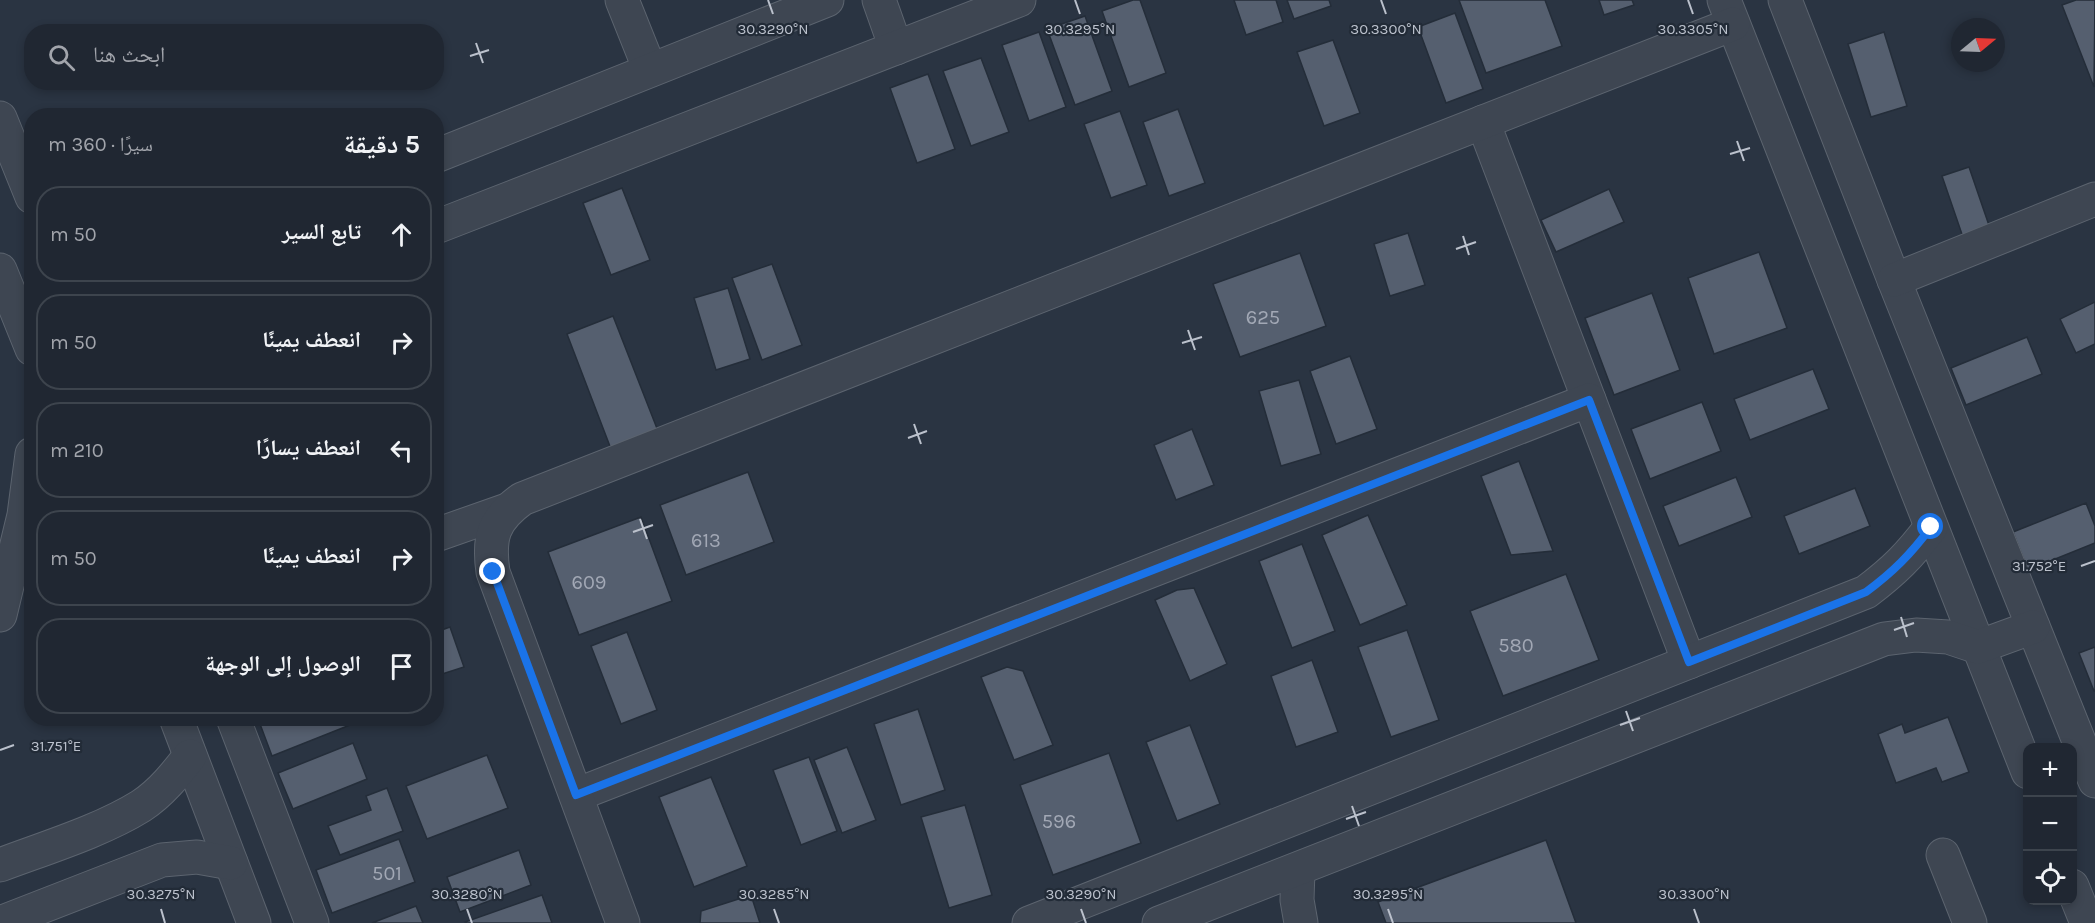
<!DOCTYPE html>
<html lang="ar">
<meta charset="utf-8">
<style>
body{margin:0;font-family:Karla,"Noto Naskh Arabic",sans-serif;background:#2d333e;color:#f1f3f6;direction:rtl}
.controls{position:absolute;right:18px;bottom:18px;display:grid;overflow:hidden;border-radius:12px;box-shadow:0 3px 9px #0003}
.controls button{width:54px;height:54px;display:grid;place-items:center;padding:0;border:0;border-bottom:2px solid #3d444d;background:#202732;color:#f1f3f6;font:30px sans-serif}
.compass{position:absolute;left:1951px;top:18px;width:54px;height:54px;border-radius:50%;background:#202732;box-shadow:0 3px 9px #0003;rotate:71deg}
.stop{position:absolute;width:18px;height:18px;margin:-14px;border:4px solid #1a73e8;border-radius:50%;background:#fff}
.stop.end{background:#1a73e8;border-color:#fff;box-shadow:0 2px 6px #0008}
.list{margin:0;padding:0;list-style:none}
h2{display:flex;justify-content:space-between;align-items:center;height:78px;margin:0;padding:0 24px;font-size:26px}
h2 small{font-size:20px;font-weight:400;color:#a2a5ac}
.list li{display:grid;grid-template-columns:39px 1fr auto;gap:18px;align-items:center;box-sizing:border-box;height:96px;margin:0 12px 12px;padding:0 12px;border:2px solid #3d444d;border-radius:24px}
.list b{display:block;font-size:22px;white-space:nowrap}
.list em{font-size:20px;font-style:normal;color:#a2a5ac}
.icon{flex:none;width:33px;height:33px;fill:none;stroke:currentColor;stroke-width:2;stroke-linecap:round;stroke-linejoin:round}
.map{position:relative;flex:none;width:2095px;height:923px;overflow:hidden;direction:ltr}
.search{position:absolute;background:#202732;box-shadow:0 3px 9px #0003;left:24px;top:24px;width:420px;height:66px;display:flex;align-items:center;gap:15px;box-sizing:border-box;padding:0 21px;border-radius:24px;color:#a2a5ac;font-size:22px}
.panel{position:absolute;background:#202732;box-shadow:0 3px 9px #0003;left:24px;top:108px;width:420px;height:618px;border-radius:24px;direction:rtl}
.map>svg:first-child{display:block}
</style>
<div class="map">
<svg width="2095" height="923" viewBox="0 0 2095 923">
<rect width="100%" height="100%" fill="#2a3442"/>
<g fill="#555f6f" stroke="#242d39" stroke-width="1.5">
<path d="M1133,0H1140L1166,73L1129,87L1102,11Z"/>
<path d="M1234,0H1276L1283,22L1246,35Z"/>
<path d="M1287,0H1329L1331,6L1294,19Z"/>
<path d="M1459,0H1545L1562,46L1486,73Z"/>
<path d="M1599,0H1632L1634,5L1604,15Z"/>
<path d="M2076,0H2095L2094,87L2062,5Z"/>
<path d="M1455,13L1483,89L1446,103L1418,27Z"/>
<path d="M1085,16L1112,91L1075,105L1047,29Z"/>
<path d="M1039,32L1066,107L1029,121L1002,45Z"/>
<path d="M1884,32L1907,106L1871,117L1848,44Z"/>
<path d="M1333,40L1360,113L1324,126L1297,52Z"/>
<path d="M981,58L1009,132L971,146L943,71Z"/>
<path d="M928,74L955,149L917,163L890,88Z"/>
<path d="M1178,109L1205,183L1169,196L1143,122Z"/>
<path d="M1120,111L1147,185L1111,198L1084,124Z"/>
<path d="M1969,167L1993,237L1966,246L1942,176Z"/>
<path d="M622,188L650,260L611,275L583,203Z"/>
<path d="M1609,189L1624,222L1556,252L1541,220Z"/>
<path d="M1408,233L1425,285L1390,296L1374,244Z"/>
<path d="M1759,252L1787,328L1714,354L1688,278Z"/>
<path d="M1300,253L1326,326L1240,357L1213,284Z"/>
<path d="M772,264L802,345L762,360L732,278Z"/>
<path d="M728,288L750,359L716,370L694,298Z"/>
<path d="M1652,293L1680,370L1614,395L1585,318Z"/>
<path d="M2095,302V344L2076,353L2060,319Z"/>
<path d="M613,316L658,431L611,449L567,334Z"/>
<path d="M2027,337L2042,374L1966,405L1951,368Z"/>
<path d="M1350,356L1377,429L1336,444L1310,371Z"/>
<path d="M1813,369L1829,409L1750,440L1734,399Z"/>
<path d="M1299,380L1321,454L1281,466L1259,391Z"/>
<path d="M1702,402L1721,451L1650,479L1631,429Z"/>
<path d="M1192,429L1214,485L1176,500L1154,445Z"/>
<path d="M1519,461L1553,551L1511,555L1481,476Z"/>
<path d="M748,472L774,542L686,575L660,505Z"/>
<path d="M1736,477L1752,517L1679,546L1663,506Z"/>
<path d="M1855,488L1870,526L1799,554L1784,516Z"/>
<path d="M2086,503L2095,526V543L2028,570L2013,532Z"/>
<path d="M1368,515L1407,605L1360,625L1322,535Z"/>
<path d="M641,517L672,601L579,635L548,552Z"/>
<path d="M1302,544L1335,631L1292,648L1259,561Z"/>
<path d="M1566,574L1599,660L1503,696L1470,611Z"/>
<path d="M1194,588L1227,664L1190,681L1155,600L1177,590Z"/>
<path d="M450,627L464,667L436,676V632Z"/>
<path d="M1407,630L1439,720L1391,737L1358,647Z"/>
<path d="M627,632L657,710L621,724L591,646Z"/>
<path d="M2095,647V691H2094L2079,653Z"/>
<path d="M1312,660L1338,732L1296,747L1271,676Z"/>
<path d="M1007,667L1023,671L1053,745L1014,760L981,677Z"/>
<path d="M918,709L945,790L901,805L874,724Z"/>
<path d="M1948,717L1969,772L1942,782L1936,768L1896,783L1878,734L1902,724L1905,733Z"/>
<path d="M274,718H348L350,725L272,756L260,724Z"/>
<path d="M1190,725L1220,804L1177,821L1146,742Z"/>
<path d="M353,743L367,779L293,809L278,773Z"/>
<path d="M847,747L876,820L842,833L814,760Z"/>
<path d="M1109,753L1141,843L1053,875L1020,785Z"/>
<path d="M487,755L508,808L427,839L406,786Z"/>
<path d="M809,757L837,831L801,845L773,770Z"/>
<path d="M711,777L747,866L694,887L659,797Z"/>
<path d="M387,788L403,831L340,855L328,826L371,810L366,796Z"/>
<path d="M965,805L992,895L949,908L921,817Z"/>
<path d="M399,839L415,882L332,913L316,870Z"/>
<path d="M1546,840L1576,923H1386L1378,902Z"/>
<path d="M519,850L531,885L460,912L447,877Z"/>
<path d="M542,895L552,923H466L465,922Z"/>
<path d="M751,895L760,923H700L701,911Z"/>
<path d="M416,906L423,923H372Z"/>
</g>
<g fill="none" stroke-linecap="round" stroke-linejoin="round">
<g stroke="#5c646f" stroke-width="35">
<g id="minor">
<path d="M622,0L650,70"/>
<path d="M879,0L896,48"/>
<path d="M1724,0L2028,772"/>
<path d="M1785,0L1894,280L2095,781"/>
<path d="M0,118L32,197"/>
<path d="M1483,122L1689,662"/>
<path d="M436,156L827,0"/>
<path d="M436,227L1019,0"/>
<path d="M0,270L32,349"/>
<path d="M1894,280L2095,199"/>
<path d="M436,535L507,510"/>
<path d="M0,615L24,515L32,454"/>
<path d="M176,718L254,923"/>
<path d="M233,718L312,923"/>
<path d="M576,795L1589,400"/>
<path d="M1943,855L1970,923"/>
<path d="M0,865C45,848 101,831 141,806C161,793 176,774 190,756"/>
<path d="M1298,870L1297,900L1301,923"/>
<path d="M2072,886L2087,923"/>
<path d="M0,923L162,860L197,857L231,863"/>
<path d="M623,923L493,572C488,537 493,520 522,499L1733,24"/>
<path d="M1029,923L1866,592C1894,571 1910,555 1931,527"/>
<path d="M1159,923L1884,639L1916,635L1948,637L1978,647L2033,627"/>
</g>
</g>
<use href="#minor" stroke="#3e4652" stroke-width="33"/>
</g>
<g fill="none" stroke-linecap="round" stroke-linejoin="round">
<path stroke="#1a73e8" stroke-width="8" d="M493,572L576,795L1589,400L1689,662L1866,592C1893,572 1911,554 1931,527"/>
</g>
<path fill="none" stroke="#bbc1cc" stroke-width="2" d="M768,0L773,14M1075,0L1080,14M1381,0L1386,14M1688,0L1693,14M476,43L483,63M470,56L489,50M1737,141L1744,161M1730,154L1750,148M1463,236L1469,255M1456,249L1476,242M1188,330L1195,350M1182,343L1202,337M914,424L921,444M908,438L927,431M640,519L647,539M633,532L653,525M2081,566L2095,561M1901,617L1907,637M1894,630L1914,623M1626,711L1633,731M1620,725L1640,718M0,750L14,745M1352,806L1359,826M1346,819L1366,812M161,909L165,923M467,909L472,923M774,909L779,923M1081,909L1086,923M1388,909L1393,923M1694,909L1699,923"/>
<g text-anchor="middle" stroke-width="4.5" stroke-linejoin="round" paint-order="stroke">
<g font-size="20" fill="#a2a8b5">
<text x="1263" y="324">625</text>
<text x="706" y="547">613</text>
<text x="589" y="589">609</text>
<text x="1516" y="652">580</text>
<text x="1059" y="828">596</text>
<text x="387" y="880">501</text>
</g>
</g>
<g font-size="15" text-anchor="middle" fill="#bbc1cc" stroke="#222b37" stroke-width="4.5" stroke-linejoin="round" paint-order="stroke">
<text x="773" y="34">30.3290°N</text>
<text x="1080" y="34">30.3295°N</text>
<text x="1386" y="34">30.3300°N</text>
<text x="1693" y="34">30.3305°N</text>
<text x="2039" y="571">31.752°E</text>
<text x="56" y="751">31.751°E</text>
<text x="161" y="899">30.3275°N</text>
<text x="467" y="899">30.3280°N</text>
<text x="774" y="899">30.3285°N</text>
<text x="1081" y="899">30.3290°N</text>
<text x="1388" y="899">30.3295°N</text>
<text x="1694" y="899">30.3300°N</text>
</g>
</svg>
<div class="controls">
<button>+</button>
<button>−</button>
<button><svg class="icon" aria-label="locate" viewBox="0 0 24 24"><circle cx="12" cy="12" r="6"/><path d="M12 2v4M12 18v4M2 12h4M18 12h4"/></svg></button>
</div>
<svg class="compass" viewBox="-18 -18 36 36"><path d="M0-13l5 13h-10z" fill="#e53935"/><path d="M0 13l5-13h-10z" fill="#a2a5ac"/></svg>
<div class="stop" style="left:1931px;top:527px"></div>
<div class="stop end" style="left:493px;top:572px"></div>
<div class="search"><svg class="icon" aria-label="search" viewBox="0 0 24 24"><circle cx="10" cy="10" r="6"/><path d="M15 15l6 6"/></svg>ابحث هنا</div>
<section class="panel">
<h2>5 دقيقة<small>سيرًا · 360 m</small></h2>
<ul class="list">
<li><svg class="icon" aria-label="ahead" viewBox="0 0 24 24"><path d="M12 20V5M6 11l6-6 6 6"/></svg><div><b>تابع السير</b></div><em>50 m</em></li>
<li><svg class="icon" aria-label="right" viewBox="0 0 24 24"><path d="M7 20v-9h11M14 6l5 5-5 5"/></svg><div><b>انعطف يمينًا</b></div><em>50 m</em></li>
<li><svg class="icon" aria-label="left" viewBox="0 0 24 24"><path d="M17 20v-9H6M10 6l-5 5 5 5"/></svg><div><b>انعطف يسارًا</b></div><em>210 m</em></li>
<li><svg class="icon" aria-label="right" viewBox="0 0 24 24"><path d="M7 20v-9h11M14 6l5 5-5 5"/></svg><div><b>انعطف يمينًا</b></div><em>50 m</em></li>
<li><svg class="icon" aria-label="arrive" viewBox="0 0 24 24"><path d="M6 21V4h12l-3 4 3 4H6"/></svg><div><b>الوصول إلى الوجهة</b></div></li>
</ul>
</section>
</div>
